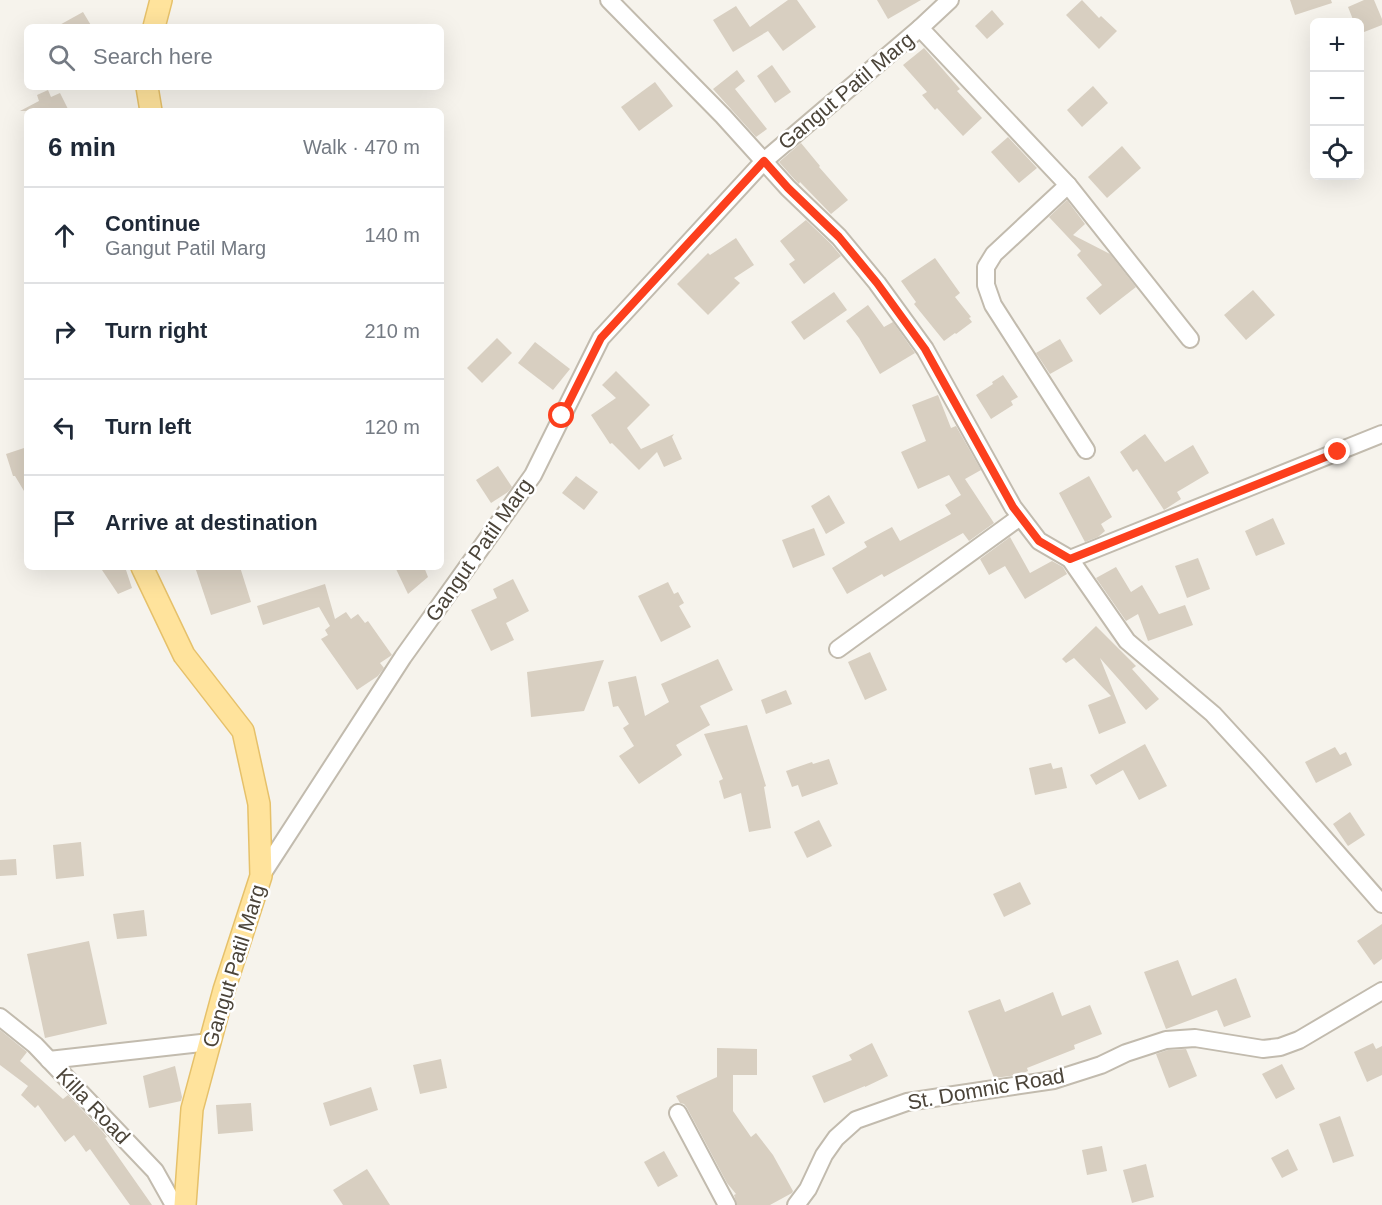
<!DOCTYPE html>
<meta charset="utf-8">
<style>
body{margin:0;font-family:Helvetica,sans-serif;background:#f2f2f3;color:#1f2937}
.controls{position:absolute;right:18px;top:18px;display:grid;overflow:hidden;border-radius:9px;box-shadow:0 6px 24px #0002}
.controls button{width:54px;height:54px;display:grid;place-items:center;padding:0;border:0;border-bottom:2px solid #e0e1e3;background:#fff;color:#1f2937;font:30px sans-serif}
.stop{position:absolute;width:18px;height:18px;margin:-14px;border:4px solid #fc3f1d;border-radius:50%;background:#fff}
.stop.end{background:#fc3f1d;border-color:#fff;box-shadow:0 2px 6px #0008}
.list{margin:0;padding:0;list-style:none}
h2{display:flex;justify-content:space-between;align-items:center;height:78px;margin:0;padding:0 24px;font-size:26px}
h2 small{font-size:20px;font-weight:400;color:#747a83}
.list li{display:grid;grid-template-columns:39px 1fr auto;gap:18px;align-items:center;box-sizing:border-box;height:96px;padding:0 24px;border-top:2px solid #e0e1e3}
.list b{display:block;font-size:22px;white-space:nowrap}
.list p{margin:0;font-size:20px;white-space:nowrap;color:#747a83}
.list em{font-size:20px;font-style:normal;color:#747a83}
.icon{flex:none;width:33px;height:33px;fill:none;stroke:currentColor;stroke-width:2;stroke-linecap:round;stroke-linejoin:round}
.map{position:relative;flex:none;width:1382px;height:1205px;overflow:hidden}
.search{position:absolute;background:#fff;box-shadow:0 6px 24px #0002;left:24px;top:24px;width:420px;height:66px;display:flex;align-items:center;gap:15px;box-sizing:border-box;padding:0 21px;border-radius:9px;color:#747a83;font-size:22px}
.panel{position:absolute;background:#fff;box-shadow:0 6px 24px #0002;left:24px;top:108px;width:420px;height:462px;border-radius:9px}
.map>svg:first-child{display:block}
</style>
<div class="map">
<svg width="1382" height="1205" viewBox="0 0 1382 1205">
<rect width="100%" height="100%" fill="#f6f3ec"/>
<g fill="#d8cfc1">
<path d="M788,0H797L816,27L783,51L768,31L733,52L713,20L736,6L750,27Z"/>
<path d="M877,0H921L888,19Z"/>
<path d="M1082,0L1099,18L1101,16L1117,31L1099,49L1066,15Z"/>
<path d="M1290,0H1331L1332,3L1295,15Z"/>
<path d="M1364,0H1374L1382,19V25L1359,34V22H1354L1348,7Z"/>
<path d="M992,10L1004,24L987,39L975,26Z"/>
<path d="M83,12L92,27H56Z"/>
<path d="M924,48L960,89L957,91L982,118L963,136L937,108L935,110L922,95L927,92L903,65Z"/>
<path d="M772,65L791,92L775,103L757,76Z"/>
<path d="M737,70L745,81L735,89L767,129L756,137L713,89Z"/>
<path d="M655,82L673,106L639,131L621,107Z"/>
<path d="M1093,86L1108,103L1082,127L1067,110Z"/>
<path d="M48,90L51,97L60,93L69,111H20L39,101L37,95Z"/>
<path d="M1008,137L1037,168L1019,183L991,152Z"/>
<path d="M801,143L820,166L819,167L848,200L831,214L800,182L799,184L796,181L779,162Z"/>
<path d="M1122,146L1141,168L1107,198L1088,177Z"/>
<path d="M1067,200L1085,224L1073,235L1110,254L1136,287L1100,315L1086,298L1102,285L1077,255L1081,251L1049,217Z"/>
<path d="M806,220L831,244L841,256L804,284L789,264L795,260L780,241Z"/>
<path d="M736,238L754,265L734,278L740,283L708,315L677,284L708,253L710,255Z"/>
<path d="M935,258L960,293L955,297L971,317L969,318L972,322L956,334L955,333L944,341L914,304L916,302L901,281Z"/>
<path d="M1253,290L1275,315L1246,340L1224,315Z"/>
<path d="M834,292L847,310L804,340L791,322Z"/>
<path d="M868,305L884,327L893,322L915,353L880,374L859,338L846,321Z"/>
<path d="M497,338L512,353L482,383L467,368Z"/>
<path d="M1060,339L1073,361L1050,374L1036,353Z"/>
<path d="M535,342L570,369L553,390L518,363Z"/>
<path d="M616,371L650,405L627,428L641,449L674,434L672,437L682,459L664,467L657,452L639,470L612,443L610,444L591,415L616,398L602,385Z"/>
<path d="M1003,375L1018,397L1011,401L1013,405L991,419L976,395L993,384L992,382Z"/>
<path d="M938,395L951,428L956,426L981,470L965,479L994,523L969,541L963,533L884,577L882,574L847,594L832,568L867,547L864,542L892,527L900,541L951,514L945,505L961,495L949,475L918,489L901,452L926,441L912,405Z"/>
<path d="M1145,434L1165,462L1193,445L1209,473L1177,492L1181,499L1164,510L1137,469L1133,472L1120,452Z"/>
<path d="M27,447V496L15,476H13L6,454Z"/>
<path d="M498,466L512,487L508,492L491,503L476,480Z"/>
<path d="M576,476L598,492L584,510L562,493Z"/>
<path d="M1089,476L1112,517L1101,524L1105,531L1098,537L1085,542L1059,493Z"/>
<path d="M829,495L845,523L826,534L811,506Z"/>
<path d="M1273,518L1285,544L1256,556L1245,531Z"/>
<path d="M814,528L825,555L793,568L782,540Z"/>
<path d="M1010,537L1030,573L1052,561L1063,567L1067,574L1025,599L1005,566L989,575L980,559Z"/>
<path d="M1198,558L1210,589L1187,598L1175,566Z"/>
<path d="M100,567H125L132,588L118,594Z"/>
<path d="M195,567H240L251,602L211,615Z"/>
<path d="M395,567H424L428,577L408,594Z"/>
<path d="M1116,567L1131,592L1142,585L1159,614L1185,605L1193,625L1148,641L1138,614L1126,621L1096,578Z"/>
<path d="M513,579L529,611L506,623L514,640L491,651L471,610L497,598L493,589Z"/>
<path d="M668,582L674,594L678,592L684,603L679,606L691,627L661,642L638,596Z"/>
<path d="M325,584L335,619L346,612L351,619L358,614L365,623L368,621L392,655L380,663L384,668L378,676L357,690L321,639L328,635L325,630L330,626L319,607L263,625L257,606Z"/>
<path d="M1096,626L1136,666L1132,669L1159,699L1146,710L1100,658L1126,723L1099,734L1088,705L1111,696L1074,658L1066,663L1062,659Z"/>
<path d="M870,652L887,690L865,700L848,662Z"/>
<path d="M718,659L733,690L700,706L710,725L676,745L682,755L639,784L619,756L634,746L623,728L629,724L618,706L613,707L608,682L636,676L645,716L669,702L661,684Z"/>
<path d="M604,660L584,711L531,717L527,672Z"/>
<path d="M786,690L792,704L766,714L761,700Z"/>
<path d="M747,725L766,786L764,787L771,828L749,832L741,793L724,799L719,781L723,779L704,734Z"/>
<path d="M1145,744L1167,786L1139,800L1123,770L1096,785L1090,775Z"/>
<path d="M1335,747L1340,755L1346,752L1352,765L1316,783L1305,762Z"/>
<path d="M829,759L838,784L802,797L798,785L792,787L786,771L812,762L813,764Z"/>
<path d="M1051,763L1053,769L1062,767L1067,788L1035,795L1029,768Z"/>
<path d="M1350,812L1365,835L1348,846L1333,824Z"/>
<path d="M819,820L832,846L807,858L794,832Z"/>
<path d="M81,842L84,876L56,879L53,845Z"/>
<path d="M16,859L17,875L0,876V860Z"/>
<path d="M1020,882L1031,904L1004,917L993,894Z"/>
<path d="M144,910L147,936L117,939L113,914Z"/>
<path d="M1382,924V959L1374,965L1357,941Z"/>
<path d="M89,941L107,1024L45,1038L27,954Z"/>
<path d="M1178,960L1192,996L1236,978L1251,1017L1224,1027L1217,1010L1166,1029L1144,972Z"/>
<path d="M1053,992L1062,1016L1090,1005L1102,1034L1074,1045L1075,1049L1027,1068L1028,1071L1019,1075L994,1078L968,1011L1000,999L1005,1012Z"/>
<path d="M0,1030L27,1052L20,1061L63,1099L68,1095L102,1131L107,1137L105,1138L152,1205H130L90,1149L86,1152L74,1135L65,1142L38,1105L35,1108L21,1095L28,1086L0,1065Z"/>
<path d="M872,1043L888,1076L865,1087V1086L824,1103L812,1076L852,1060L849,1055Z"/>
<path d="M1373,1043L1376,1049L1382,1046V1075L1367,1082L1354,1052Z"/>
<path d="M717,1048L757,1049V1075H733V1111L751,1137L756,1133L773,1155L793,1191L792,1193L770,1205H737L734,1195L736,1194L727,1183L687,1108L684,1104L680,1103L676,1096L717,1077Z"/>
<path d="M1186,1049L1197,1076L1169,1088L1156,1054L1168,1050Z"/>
<path d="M441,1059L447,1088L420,1094L413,1065Z"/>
<path d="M1282,1064L1295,1089L1276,1099L1262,1074Z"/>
<path d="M175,1066L182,1097L181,1101L149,1108L143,1076Z"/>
<path d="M371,1087L378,1110L330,1126L323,1103Z"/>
<path d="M251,1103L253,1131L218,1134L216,1105Z"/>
<path d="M1340,1116L1354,1156L1333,1163L1319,1124Z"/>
<path d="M1102,1146L1107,1171L1087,1175L1082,1150Z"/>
<path d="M1288,1149L1298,1170L1282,1178L1271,1158Z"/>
<path d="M664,1151L678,1176L658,1187L644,1162Z"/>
<path d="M1146,1164L1154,1197L1132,1203L1123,1170Z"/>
<path d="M367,1169L390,1205H343L333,1190Z"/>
</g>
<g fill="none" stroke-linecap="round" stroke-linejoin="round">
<g stroke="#c2bbae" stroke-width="20">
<g id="minor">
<path d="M609,0L723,116L788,188L839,237L877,283L925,349L1013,507L1039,541L1070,559L1127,641L1213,714L1258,763L1382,904"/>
<path d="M920,28L1068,185L1190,339"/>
<path d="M1068,185L994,254L986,267V285L993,305L1086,450"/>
<path d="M1070,559L1382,434"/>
<path d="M838,649L1020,517"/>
<path d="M261,876L403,657L533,475L601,338L764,161L920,28L950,0"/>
<path d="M0,1017L35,1045L155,1171L174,1205"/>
<path d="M49,1060L210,1042"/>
<path d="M678,1113L727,1205"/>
<path d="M796,1205L808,1189L824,1155L836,1138L856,1120L907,1102L1054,1080L1101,1065L1126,1053L1166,1040L1195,1038L1263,1049L1280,1047L1299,1040L1382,991"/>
</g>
</g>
<g stroke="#e6c16a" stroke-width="24">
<g id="major">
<path d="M154,27L161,0"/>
<path d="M147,87L151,111"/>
<path d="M142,567L184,655L243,731L259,804L261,876L224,990L192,1109L185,1205"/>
</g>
</g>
<use href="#minor" stroke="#fff" stroke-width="16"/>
<use href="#major" stroke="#ffe39c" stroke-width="21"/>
</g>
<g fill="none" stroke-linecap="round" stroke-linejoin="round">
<path stroke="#fc3f1d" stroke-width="8" d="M562,416L601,338L764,161L788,188L839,237L877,283L925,349L1013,507L1039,541L1070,559L1338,452"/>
</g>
<g text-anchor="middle" stroke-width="5" stroke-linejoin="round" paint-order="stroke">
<g font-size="21" fill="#4b4439" stroke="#fff">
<text transform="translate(846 91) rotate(-40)" y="7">Gangut Patil Marg</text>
<text transform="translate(479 550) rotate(-55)" y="7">Gangut Patil Marg</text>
<text transform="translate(234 966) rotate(-73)" y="7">Gangut Patil Marg</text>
<text transform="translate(986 1089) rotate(-10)" y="7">St. Domnic Road</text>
<text transform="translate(93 1106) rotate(46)" y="7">Killa Road</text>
</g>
</g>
</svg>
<div class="controls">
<button>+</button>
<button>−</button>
<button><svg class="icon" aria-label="locate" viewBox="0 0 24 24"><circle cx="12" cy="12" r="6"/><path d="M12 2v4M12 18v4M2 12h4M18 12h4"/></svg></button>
</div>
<div class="stop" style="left:562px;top:416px"></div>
<div class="stop end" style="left:1338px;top:452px"></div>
<div class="search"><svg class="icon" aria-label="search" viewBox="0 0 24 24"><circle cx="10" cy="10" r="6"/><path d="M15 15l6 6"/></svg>Search here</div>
<section class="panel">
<h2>6 min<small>Walk · 470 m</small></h2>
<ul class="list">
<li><svg class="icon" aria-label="ahead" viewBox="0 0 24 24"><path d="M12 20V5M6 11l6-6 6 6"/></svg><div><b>Continue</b><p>Gangut Patil Marg</p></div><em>140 m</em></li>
<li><svg class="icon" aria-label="right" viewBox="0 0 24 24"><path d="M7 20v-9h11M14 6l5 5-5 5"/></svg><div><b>Turn right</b></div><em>210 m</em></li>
<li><svg class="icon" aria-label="left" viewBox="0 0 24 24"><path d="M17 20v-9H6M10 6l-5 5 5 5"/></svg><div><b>Turn left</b></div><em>120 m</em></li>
<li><svg class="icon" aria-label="arrive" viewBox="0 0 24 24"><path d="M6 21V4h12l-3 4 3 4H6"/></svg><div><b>Arrive at destination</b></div></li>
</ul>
</section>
</div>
